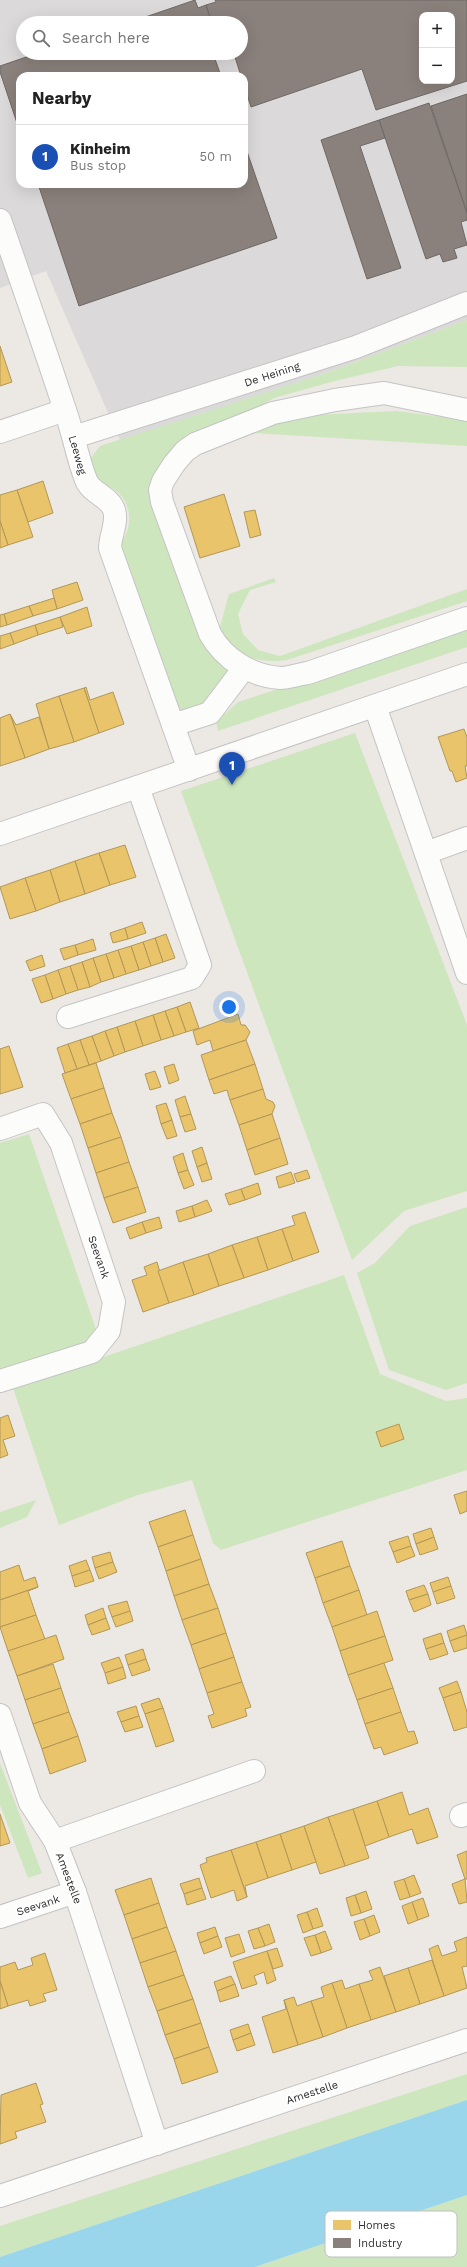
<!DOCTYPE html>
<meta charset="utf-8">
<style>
body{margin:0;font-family:"Work Sans",sans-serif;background:#f6f6f6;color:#222}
.controls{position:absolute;right:12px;top:12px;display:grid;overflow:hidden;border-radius:8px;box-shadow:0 4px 16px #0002}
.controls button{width:36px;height:36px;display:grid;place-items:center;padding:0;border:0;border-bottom:1px solid #e0e0e0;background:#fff;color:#222;font:20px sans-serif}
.you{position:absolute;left:229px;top:1007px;width:14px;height:14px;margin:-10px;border:3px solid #fff;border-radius:50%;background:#1a73e8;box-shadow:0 0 0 6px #1a73e833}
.badge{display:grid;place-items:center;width:26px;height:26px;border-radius:50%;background:#b45309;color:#fff;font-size:13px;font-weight:700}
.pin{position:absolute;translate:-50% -33px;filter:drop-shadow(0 1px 2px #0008)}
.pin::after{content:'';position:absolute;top:21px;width:14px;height:12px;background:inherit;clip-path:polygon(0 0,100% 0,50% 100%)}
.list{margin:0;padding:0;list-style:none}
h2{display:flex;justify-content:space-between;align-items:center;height:52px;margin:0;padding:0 16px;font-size:17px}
h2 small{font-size:13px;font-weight:400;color:#767676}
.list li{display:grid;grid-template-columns:26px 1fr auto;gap:12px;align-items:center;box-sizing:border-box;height:64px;padding:0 16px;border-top:1px solid #e0e0e0}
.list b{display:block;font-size:15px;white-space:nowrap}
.list p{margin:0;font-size:13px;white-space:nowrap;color:#767676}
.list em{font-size:13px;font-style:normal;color:#767676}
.icon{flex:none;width:22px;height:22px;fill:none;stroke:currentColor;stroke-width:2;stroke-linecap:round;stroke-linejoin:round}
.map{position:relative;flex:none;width:467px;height:2267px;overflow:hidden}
.search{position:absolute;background:#fff;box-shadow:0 4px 16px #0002;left:16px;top:16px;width:232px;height:44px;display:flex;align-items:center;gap:10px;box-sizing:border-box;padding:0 14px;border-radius:22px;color:#767676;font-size:15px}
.panel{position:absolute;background:#fff;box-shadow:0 4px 16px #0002;left:16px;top:72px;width:232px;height:116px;border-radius:12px}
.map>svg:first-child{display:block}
</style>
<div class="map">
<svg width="467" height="2267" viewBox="0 0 467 2267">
<rect width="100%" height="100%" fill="#ece8e4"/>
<path fill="#dcd9db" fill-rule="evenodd" d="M0,0H467V320L323,374L120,440L46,271L0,288ZM422,15H452V81H422ZM23,23H241V53H23ZM20,76H244V184H20Z"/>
<g fill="#cee6be">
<path d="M467,320V367L398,366L331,382L274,398L195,444L163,481L210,634L244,668L184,722L119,545C138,524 130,488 99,484L90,459L100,446L323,374Z"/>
<path d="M396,411L467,420V446L236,432L313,415Z"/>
<path d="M274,578L276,582L250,590L238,614L243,634L258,650L280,656L467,589V601L287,660C252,664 244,656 218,634L229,594Z"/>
<path d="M467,628V647L218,731L216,722L238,702Z"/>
<path d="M355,733L467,1025V1191L404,1211L352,1260L181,791Z"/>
<path d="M29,1134L99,1338L0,1371V1143Z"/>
<path d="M467,1207V1383L446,1390L389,1370L357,1273L375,1263L410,1226Z"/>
<path d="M344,1275L380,1374L446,1401L467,1398V1470L221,1550L213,1543L192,1480L138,1495L59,1525L13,1388Z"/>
<path d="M36,1500L27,1517L0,1528V1512Z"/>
<path d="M0,1763L42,1873L28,1878L0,1805Z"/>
<path d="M467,2074V2100L0,2257V2226Z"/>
<path d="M467,2195V2267H255Z"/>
</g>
<path fill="#99d6ec" d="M467,2100V2195L255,2267H0V2257Z"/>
<g fill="#e9c46a" stroke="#b19758">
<path d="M0,346L12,382L0,386Z"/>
<path d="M43,481L53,513L28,522L17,490Z"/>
<path d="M17,490L33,537L8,545L0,521V495Z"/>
<path d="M224,494L240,546L200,558L184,507Z"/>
<path d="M255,510L261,535L250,538L244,512Z"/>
<path d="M0,521L8,545L0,548Z"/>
<path d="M77,582L83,600L57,609L52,590Z"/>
<path d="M54,598L57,609L33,616L29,606Z"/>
<path d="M29,606L33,616L7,625L4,614Z"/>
<path d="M87,607L92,626L67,634L60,617Z"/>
<path d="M4,614L7,625L0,627V615Z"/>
<path d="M60,617L63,627L38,635L35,625Z"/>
<path d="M35,625L38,635L14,644L10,633Z"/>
<path d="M10,633L14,644L0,649V636Z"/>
<path d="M86,687L90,700L113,692L124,724L99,733L84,688Z"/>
<path d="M84,688L99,733L74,742L59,696Z"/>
<path d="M59,696L74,742L49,749L36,704Z"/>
<path d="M10,714L16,725L39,717L49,749L25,758Z"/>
<path d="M10,714L25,758L0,766V718Z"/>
<path d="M464,729L467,737V766H465L467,778L456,782L452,771H450L438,737Z"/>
<path d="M125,845L136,877L110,885L99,853Z"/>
<path d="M99,853L110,885L85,894L75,861Z"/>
<path d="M75,861L85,894L60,902L50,870Z"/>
<path d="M50,870L60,902L36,911L25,878Z"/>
<path d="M25,878L36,911L10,919L0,887Z"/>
<path d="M142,922L146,933L128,939L125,928Z"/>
<path d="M125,928L128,939L113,943L110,933Z"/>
<path d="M166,934L175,958L163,962L155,938Z"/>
<path d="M155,938L163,962L151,966L143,942Z"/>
<path d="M93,939L96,950L78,955L75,945Z"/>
<path d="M143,942L151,966L139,970L131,946Z"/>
<path d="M75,945L78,955L64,960L60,949Z"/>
<path d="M131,946L139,970L126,974L118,950Z"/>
<path d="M118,950L126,974L114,978L106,954Z"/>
<path d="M106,954L114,978L101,982L93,958Z"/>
<path d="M42,955L45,966L30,971L26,961Z"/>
<path d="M93,958L101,982L90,987L82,962Z"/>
<path d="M82,962L90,987L78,990L70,966Z"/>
<path d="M70,966L78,990L66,994L58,970Z"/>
<path d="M58,970L66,994L53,999L45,975Z"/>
<path d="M45,975L53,999L41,1003L32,979Z"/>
<path d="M190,1002L199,1028L186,1032L177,1007Z"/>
<path d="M177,1007L186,1032L174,1036L165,1011Z"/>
<path d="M165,1011L174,1036L161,1040L153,1015Z"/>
<path d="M238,1014L241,1025H245L250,1032L246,1040L213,1051L210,1040L197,1045L193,1031Z"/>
<path d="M153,1015L161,1040L143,1046L135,1021Z"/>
<path d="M135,1021L143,1046L125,1052L117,1027Z"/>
<path d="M117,1027L125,1052L114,1056L105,1031Z"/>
<path d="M105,1031L114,1056L101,1061L92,1036Z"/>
<path d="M92,1036L101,1061L89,1065L80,1040Z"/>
<path d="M80,1040L89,1065L77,1069L68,1044Z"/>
<path d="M246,1040L255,1064L209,1080L201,1055Z"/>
<path d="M68,1044L77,1069L65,1073L57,1048Z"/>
<path d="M9,1046L23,1087L0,1094V1049Z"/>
<path d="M96,1063L104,1088L71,1099L62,1074Z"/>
<path d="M174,1064L179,1080L169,1084L164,1067Z"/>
<path d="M255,1064L263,1089L230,1100L227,1090L214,1094L209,1080Z"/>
<path d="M155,1071L161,1087L150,1090L145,1074Z"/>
<path d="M104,1088L112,1113L80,1124L71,1099Z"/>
<path d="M263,1089L266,1099L273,1102L275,1106L272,1114L239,1125L230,1100Z"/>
<path d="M185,1096L191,1114L180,1117L175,1100Z"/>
<path d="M166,1103L172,1120L161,1124L156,1106Z"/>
<path d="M112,1113L121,1137L88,1148L80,1124Z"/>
<path d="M191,1114L196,1129L185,1132L180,1117Z"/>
<path d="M272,1114L280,1138L247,1150L239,1125Z"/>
<path d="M172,1120L177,1136L167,1139L161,1124Z"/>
<path d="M121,1137L129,1162L96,1173L88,1148Z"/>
<path d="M280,1138L288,1164L255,1175L247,1150Z"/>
<path d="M202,1147L207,1163L197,1167L192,1151Z"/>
<path d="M183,1153L188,1170L178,1173L173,1157Z"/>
<path d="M129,1162L138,1187L104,1198L96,1173Z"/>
<path d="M207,1163L212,1179L202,1182L197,1167Z"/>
<path d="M188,1170L194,1185L184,1189L178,1173Z"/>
<path d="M307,1170L310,1178L297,1182L294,1174Z"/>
<path d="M291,1172L295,1183L279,1188L276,1177Z"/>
<path d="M258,1183L261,1194L245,1200L241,1189Z"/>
<path d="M138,1187L146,1212L113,1223L104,1198Z"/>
<path d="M241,1189L245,1200L229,1205L225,1194Z"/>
<path d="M207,1200L212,1211L195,1217L192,1206Z"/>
<path d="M192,1206L195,1217L179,1222L176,1211Z"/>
<path d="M305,1212L319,1252L293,1261L282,1229L295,1225L292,1216Z"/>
<path d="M159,1217L162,1228L146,1233L142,1222Z"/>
<path d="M142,1222L146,1233L130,1239L126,1228Z"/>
<path d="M282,1229L293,1261L268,1270L257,1237Z"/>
<path d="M257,1237L268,1270L244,1278L232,1245Z"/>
<path d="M232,1245L244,1278L219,1286L208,1254Z"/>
<path d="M208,1254L219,1286L194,1295L183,1262Z"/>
<path d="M157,1262L169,1303L143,1312L132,1280L147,1275L144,1267Z"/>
<path d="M183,1262L194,1295L169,1303L158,1271Z"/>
<path d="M8,1415L15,1436L3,1440L8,1455L0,1458V1418Z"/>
<path d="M399,1424L404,1439L381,1447L376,1432Z"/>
<path d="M467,1491V1511L460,1514L454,1495Z"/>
<path d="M185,1510L193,1535L158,1547L149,1522Z"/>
<path d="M431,1528L434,1537L416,1544L413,1534Z"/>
<path d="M193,1535L201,1559L166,1571L158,1547Z"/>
<path d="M408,1536L411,1546L393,1552L389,1542Z"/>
<path d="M434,1537L438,1549L420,1555L416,1544Z"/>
<path d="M342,1541L350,1566L315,1578L306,1553Z"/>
<path d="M411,1546L415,1556L397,1563L393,1552Z"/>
<path d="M110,1552L113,1562L95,1568L92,1557Z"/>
<path d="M201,1559L209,1584L174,1596L166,1571Z"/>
<path d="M86,1560L90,1570L72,1576L69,1566Z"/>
<path d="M113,1562L117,1572L99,1579L95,1568Z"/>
<path d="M19,1565L24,1581L35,1577L38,1587L0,1600V1572Z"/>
<path d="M350,1566L359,1590L323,1603L315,1578Z"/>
<path d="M90,1570L94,1581L75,1587L72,1576Z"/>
<path d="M448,1577L451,1586L433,1592L430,1583Z"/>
<path d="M209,1584L218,1608L182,1620L174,1596Z"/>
<path d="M424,1585L428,1594L409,1600L406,1591Z"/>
<path d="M451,1586L455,1598L437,1604L433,1592Z"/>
<path d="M38,1587L28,1591L36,1615L0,1627V1600Z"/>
<path d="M359,1590L367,1615L332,1627L323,1603Z"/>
<path d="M428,1594L431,1605L414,1612L409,1600Z"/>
<path d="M127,1601L130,1611L112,1617L108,1606Z"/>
<path d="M103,1608L106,1618L88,1625L85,1615Z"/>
<path d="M218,1608L226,1633L191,1645L182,1620Z"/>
<path d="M130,1611L133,1621L116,1627L112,1617Z"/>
<path d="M377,1611L385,1636L340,1651L332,1627Z"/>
<path d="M36,1615L45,1639L8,1651L0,1627Z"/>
<path d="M106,1618L110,1629L92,1635L88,1625Z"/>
<path d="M464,1625L467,1635L450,1641L447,1631Z"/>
<path d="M226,1633L234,1657L199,1669L191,1645Z"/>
<path d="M441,1633L444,1643L426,1649L423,1639Z"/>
<path d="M56,1635L64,1659L17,1676L8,1651Z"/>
<path d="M467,1635V1648L454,1652L450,1641Z"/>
<path d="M385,1636L393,1660L348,1675L340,1651Z"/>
<path d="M444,1643L448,1654L430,1660L426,1649Z"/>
<path d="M143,1649L146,1659L128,1665L125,1655Z"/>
<path d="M119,1657L123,1667L105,1673L101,1663Z"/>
<path d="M234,1657L242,1682L207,1693L199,1669Z"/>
<path d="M146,1659L150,1670L132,1676L128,1665Z"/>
<path d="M384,1663L393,1688L357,1700L348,1675Z"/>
<path d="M53,1664L61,1688L25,1700L17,1676Z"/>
<path d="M123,1667L126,1678L108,1684L105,1673Z"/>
<path d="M457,1681L461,1692L443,1698L439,1688Z"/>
<path d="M242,1682L251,1707L245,1709L247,1716L212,1728L208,1716L214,1714L207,1693Z"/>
<path d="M61,1688L69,1712L33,1724L25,1700Z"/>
<path d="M393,1688L401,1712L365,1724L357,1700Z"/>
<path d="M461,1692L467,1712V1727L454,1731L443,1698Z"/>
<path d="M159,1698L163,1708L145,1714L141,1704Z"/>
<path d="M136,1706L139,1716L121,1722L117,1712Z"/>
<path d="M163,1708L174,1741L156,1747L145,1714Z"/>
<path d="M69,1712L78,1736L42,1749L33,1724Z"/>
<path d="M401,1712L408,1732L414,1731L418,1743L384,1755L381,1747L374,1749L365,1724Z"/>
<path d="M139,1716L143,1727L125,1732L121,1722Z"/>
<path d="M78,1736L86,1761L50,1774L42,1749Z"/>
<path d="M402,1792L409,1815L428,1808L438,1837L417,1844L412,1829L389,1837L377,1801Z"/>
<path d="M377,1801L389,1837L365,1846L353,1809Z"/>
<path d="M353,1809L369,1858L345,1866L328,1817Z"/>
<path d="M0,1814L10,1843L0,1846Z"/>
<path d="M328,1817L345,1866L320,1874L304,1826Z"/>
<path d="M304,1826L316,1862L292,1870L280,1834Z"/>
<path d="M280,1834L292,1870L268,1878L256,1842Z"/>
<path d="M256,1842L268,1878L245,1886L247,1897L231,1850Z"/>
<path d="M231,1850L247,1897L237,1901L234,1890L211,1898L200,1865L207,1862L206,1858Z"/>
<path d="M467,1851V1879H465L457,1855Z"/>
<path d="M414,1875L421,1893L410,1897L404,1879Z"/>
<path d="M151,1878L159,1903L124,1915L115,1890Z"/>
<path d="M199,1878L202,1888L184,1894L180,1884Z"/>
<path d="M404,1879L410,1897L400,1900L394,1882Z"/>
<path d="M465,1879L467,1902L459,1904L452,1884Z"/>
<path d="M202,1888L206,1899L187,1905L184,1894Z"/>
<path d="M366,1891L372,1909L361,1913L355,1895Z"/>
<path d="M355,1895L361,1913L351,1916L346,1898Z"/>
<path d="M423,1898L429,1916L418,1920L412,1902Z"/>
<path d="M412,1902L418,1920L408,1924L402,1906Z"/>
<path d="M159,1903L167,1927L132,1939L124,1915Z"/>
<path d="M317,1908L323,1926L313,1929L307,1912Z"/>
<path d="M307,1912L313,1929L303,1933L297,1915Z"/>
<path d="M374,1915L380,1932L370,1936L364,1919Z"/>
<path d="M364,1919L370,1936L360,1940L354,1922Z"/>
<path d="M269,1924L275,1942L265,1946L258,1928Z"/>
<path d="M167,1927L176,1951L140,1963L132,1939Z"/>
<path d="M215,1927L218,1936L200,1943L197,1933Z"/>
<path d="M258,1928L265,1946L254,1949L248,1931Z"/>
<path d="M325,1931L332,1949L321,1953L315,1935Z"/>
<path d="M239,1934L245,1952L231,1957L225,1938Z"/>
<path d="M315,1935L321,1953L311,1956L304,1938Z"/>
<path d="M218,1936L222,1947L204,1954L200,1943Z"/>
<path d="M467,1937V1966L462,1967L467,1988L444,1996L429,1949L438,1945L442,1956L457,1951L454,1942Z"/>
<path d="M277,1948L283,1966L273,1969L267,1951Z"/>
<path d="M176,1951L184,1975L148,1987L140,1963Z"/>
<path d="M267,1951L276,1980L267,1984L264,1972L254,1976L257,1984L242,1989L233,1962Z"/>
<path d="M45,1953L57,1990L43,1994L46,2001L30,2006L28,2000L8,2006L0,1981V1967L15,1962L18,1970L33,1965L31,1958Z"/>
<path d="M432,1960L444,1996L420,2004L408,1968Z"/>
<path d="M380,1967L396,2012L371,2020L359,1984L373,1980L369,1971Z"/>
<path d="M408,1968L420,2004L396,2012L384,1976Z"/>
<path d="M184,1975L193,1999L157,2011L148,1987Z"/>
<path d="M231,1976L235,1984L217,1991L214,1982Z"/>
<path d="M342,1980L345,1989L359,1984L371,2020L347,2028L332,1983Z"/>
<path d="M0,1981L8,2006L0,2009Z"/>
<path d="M332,1983L347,2028L323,2037L311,2001L324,1997L321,1987Z"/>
<path d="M235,1984L239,1996L220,2002L217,1991Z"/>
<path d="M294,1997L297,2006L311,2001L323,2037L298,2045L284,2000Z"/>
<path d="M193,1999L201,2023L165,2035L157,2011Z"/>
<path d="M284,2000L298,2045L273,2053L262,2017L286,2009Z"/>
<path d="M201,2023L209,2047L174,2059L165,2035Z"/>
<path d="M248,2024L251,2033L233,2040L230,2030Z"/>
<path d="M251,2033L255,2045L237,2051L233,2040Z"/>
<path d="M209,2047L218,2072L182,2084L174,2059Z"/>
<path d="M36,2083L43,2104L40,2105L46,2122L15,2132L17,2138L0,2144L1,2095Z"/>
</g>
<g fill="#8a817c" stroke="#6e6865" fill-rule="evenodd">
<path d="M195,0L198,8L206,5L212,23H128Z"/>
<path d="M215,0H467V81L376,110L362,69L251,107L244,85V76H241L234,54L224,58L222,53H241V23H212L206,5L216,2ZM422,15H452V81H422Z"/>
<path d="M38,53H222L223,56L215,59L221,76H20V132L0,72V66Z"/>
<path d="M467,94V213L431,106Z"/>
<path d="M429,103L467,213V220L461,222L467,245L454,249L457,258L443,262L440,254L426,259L379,120Z"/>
<path d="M379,120L385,138L360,146L401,268L367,279L321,140Z"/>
<path d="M244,143L277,238L79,306L38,184H244Z"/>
</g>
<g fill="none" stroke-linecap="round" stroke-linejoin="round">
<g stroke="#c5c4c5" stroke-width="24">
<g id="minor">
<path d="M0,220C22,283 44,346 65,410C73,432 77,457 86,480C91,493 110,497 114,510C118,522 110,536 110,548L189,770"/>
<path d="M467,410L384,393L335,400L273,413L195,444L185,451L174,464L163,481L160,490L162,502L210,634C224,659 251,676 280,678C289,678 299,674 308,673L467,618"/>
<path d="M0,432L65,410"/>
<path d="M74,437L356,347L467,303"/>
<path d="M375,706L467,973"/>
<path d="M173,725L210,713L244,668"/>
<path d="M0,834L467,674"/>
<path d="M426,853L467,838"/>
<path d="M68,1017L192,978L200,965L138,787"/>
<path d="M0,1129L43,1114L61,1143L114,1302L109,1331L92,1352L0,1381"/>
<path d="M0,1715L30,1803L55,1841"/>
<path d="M461,1816L467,1814"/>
<path d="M0,1917L75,1892"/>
<path d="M157,2144L75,1892L55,1841L254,1771"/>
<path d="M0,2196L467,2040"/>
</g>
</g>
<use href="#minor" stroke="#fcfcfb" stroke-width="22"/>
</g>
<g text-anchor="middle" stroke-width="4" stroke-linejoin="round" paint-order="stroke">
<g font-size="11" fill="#2e2e2e" stroke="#fff">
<text transform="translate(272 374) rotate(-18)" y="4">De Heining</text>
<text transform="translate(78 455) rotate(74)" y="4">Leeweg</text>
<text transform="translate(99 1257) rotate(71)" y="4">Seevank</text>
<text transform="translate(69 1878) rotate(69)" y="4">Amestelle</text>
<text transform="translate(38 1905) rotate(-18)" y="4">Seevank</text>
<text transform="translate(312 2092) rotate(-18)" y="4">Amestelle</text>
</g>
</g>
<rect x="325" y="2211" width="132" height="46" rx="6" fill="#fff" stroke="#c0c0c0" stroke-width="1"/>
<rect x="333" y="2220" width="18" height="10" fill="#e9c46a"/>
<rect x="333" y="2238" width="18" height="10" fill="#8a817c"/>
<g font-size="11" fill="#2e2e2e">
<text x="358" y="2229">Homes</text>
<text x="358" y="2247">Industry</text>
</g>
</svg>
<div class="controls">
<button>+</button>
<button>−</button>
</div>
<div class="you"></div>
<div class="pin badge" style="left:232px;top:785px;background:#1a4fb4">1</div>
<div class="search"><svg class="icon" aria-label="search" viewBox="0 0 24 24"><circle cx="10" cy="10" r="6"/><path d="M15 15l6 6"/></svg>Search here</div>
<section class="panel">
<h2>Nearby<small></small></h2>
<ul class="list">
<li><span class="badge" style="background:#1a4fb4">1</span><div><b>Kinheim</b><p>Bus stop</p></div><em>50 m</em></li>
</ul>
</section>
</div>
